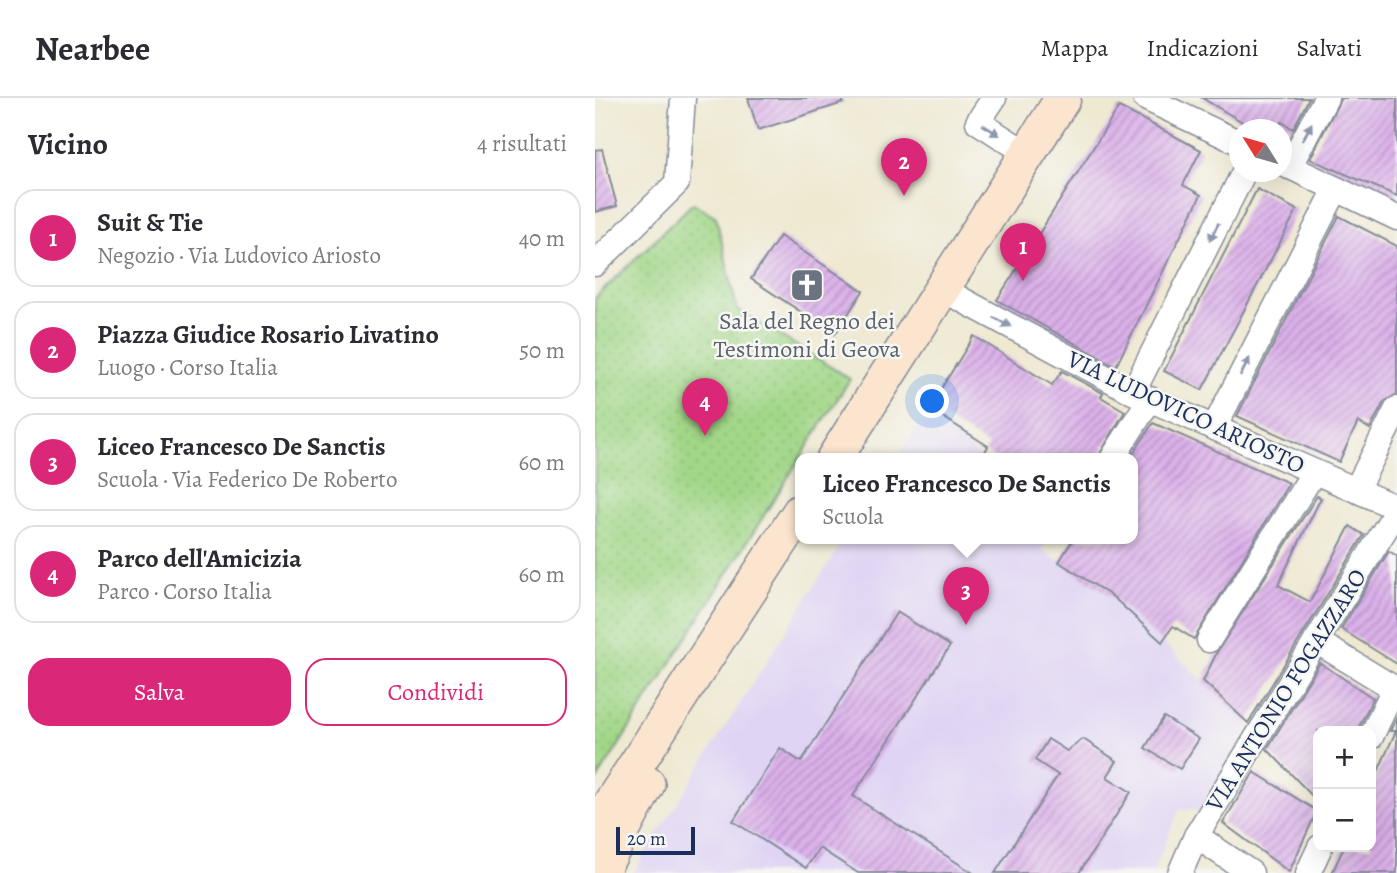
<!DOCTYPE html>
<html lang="it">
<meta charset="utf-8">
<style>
body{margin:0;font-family:Alegreya,serif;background:#f7f7f7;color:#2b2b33}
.controls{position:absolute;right:21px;bottom:21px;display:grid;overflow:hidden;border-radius:14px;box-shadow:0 7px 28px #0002}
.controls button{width:63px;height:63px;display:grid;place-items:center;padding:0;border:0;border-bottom:2px solid #e1e1e2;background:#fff;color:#2b2b33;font:35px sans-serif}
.compass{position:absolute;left:634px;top:21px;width:63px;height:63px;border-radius:50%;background:#fff;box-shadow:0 7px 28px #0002;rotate:307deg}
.scale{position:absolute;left:21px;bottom:18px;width:79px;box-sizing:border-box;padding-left:7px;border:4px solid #1b2f5e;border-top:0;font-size:19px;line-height:24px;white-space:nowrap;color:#1b2f5e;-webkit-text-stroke:5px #f6f6f2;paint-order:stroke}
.you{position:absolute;left:338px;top:304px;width:24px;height:24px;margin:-18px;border:5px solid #fff;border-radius:50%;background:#1a73e8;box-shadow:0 0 0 10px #1a73e833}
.badge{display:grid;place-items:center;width:46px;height:46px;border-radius:50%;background:#db2777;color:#fff;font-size:23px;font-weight:700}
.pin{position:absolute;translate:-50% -58px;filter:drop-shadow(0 2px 4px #0008)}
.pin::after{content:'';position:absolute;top:37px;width:24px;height:21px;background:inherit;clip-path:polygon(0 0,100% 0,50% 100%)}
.popup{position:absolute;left:200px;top:355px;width:343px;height:91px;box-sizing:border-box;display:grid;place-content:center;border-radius:14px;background:#fff;filter:drop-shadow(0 2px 5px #0005);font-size:23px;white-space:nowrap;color:#7c7c81}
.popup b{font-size:26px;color:#2b2b33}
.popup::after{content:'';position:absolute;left:50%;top:100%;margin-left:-14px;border:14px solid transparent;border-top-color:#fff}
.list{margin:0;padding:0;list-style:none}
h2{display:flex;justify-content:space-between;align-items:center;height:91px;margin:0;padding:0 28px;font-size:30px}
h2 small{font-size:23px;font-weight:400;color:#7c7c81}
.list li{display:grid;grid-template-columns:46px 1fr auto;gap:21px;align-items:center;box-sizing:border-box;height:98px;margin:0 14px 14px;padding:0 14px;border:2px solid #e1e1e2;border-radius:21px}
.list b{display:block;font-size:26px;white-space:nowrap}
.list p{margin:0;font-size:23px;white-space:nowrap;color:#7c7c81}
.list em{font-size:23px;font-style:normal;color:#7c7c81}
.actions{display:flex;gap:14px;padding:21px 28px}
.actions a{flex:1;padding:16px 0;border:2px solid #db2777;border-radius:21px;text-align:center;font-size:24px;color:#db2777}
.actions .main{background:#db2777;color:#fff}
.map{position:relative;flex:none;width:802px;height:775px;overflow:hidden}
header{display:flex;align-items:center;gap:42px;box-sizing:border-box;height:98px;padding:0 35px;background:#fff;border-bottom:2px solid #e1e1e2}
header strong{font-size:33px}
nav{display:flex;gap:38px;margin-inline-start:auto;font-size:24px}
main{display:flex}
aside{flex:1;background:#fff}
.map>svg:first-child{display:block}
</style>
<header>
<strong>Nearbee</strong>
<nav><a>Mappa</a><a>Indicazioni</a><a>Salvati</a></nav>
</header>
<main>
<aside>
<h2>Vicino<small>4 risultati</small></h2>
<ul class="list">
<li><span class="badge">1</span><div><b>Suit &amp; Tie</b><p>Negozio · Via Ludovico Ariosto</p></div><em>40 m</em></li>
<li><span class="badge">2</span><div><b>Piazza Giudice Rosario Livatino</b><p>Luogo · Corso Italia</p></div><em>50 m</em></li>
<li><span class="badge">3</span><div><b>Liceo Francesco De Sanctis</b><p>Scuola · Via Federico De Roberto</p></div><em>60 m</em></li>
<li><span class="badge">4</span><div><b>Parco dell'Amicizia</b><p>Parco · Corso Italia</p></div><em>60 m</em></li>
</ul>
<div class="actions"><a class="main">Salva</a><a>Condividi</a></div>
</aside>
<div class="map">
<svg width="802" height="775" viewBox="0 0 802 775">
<defs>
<pattern id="green-dots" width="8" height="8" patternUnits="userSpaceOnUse" patternTransform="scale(1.75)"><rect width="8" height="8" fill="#a2d788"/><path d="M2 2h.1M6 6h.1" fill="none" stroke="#8bb978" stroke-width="1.8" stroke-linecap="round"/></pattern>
<pattern id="building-hatch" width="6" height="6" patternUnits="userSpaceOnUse" patternTransform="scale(1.75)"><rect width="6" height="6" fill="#dcb1ea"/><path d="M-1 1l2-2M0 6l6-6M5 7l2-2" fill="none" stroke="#b290c1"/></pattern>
</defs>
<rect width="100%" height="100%" fill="#f6f6f2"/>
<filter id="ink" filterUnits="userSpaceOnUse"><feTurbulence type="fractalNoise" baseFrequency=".0143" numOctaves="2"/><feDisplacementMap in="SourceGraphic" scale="14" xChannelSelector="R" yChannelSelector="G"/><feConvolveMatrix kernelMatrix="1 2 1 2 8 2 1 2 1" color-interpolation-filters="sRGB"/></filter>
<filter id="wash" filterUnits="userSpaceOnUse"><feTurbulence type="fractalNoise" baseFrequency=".00686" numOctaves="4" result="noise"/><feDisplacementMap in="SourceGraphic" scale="28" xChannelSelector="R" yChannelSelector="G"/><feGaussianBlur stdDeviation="1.57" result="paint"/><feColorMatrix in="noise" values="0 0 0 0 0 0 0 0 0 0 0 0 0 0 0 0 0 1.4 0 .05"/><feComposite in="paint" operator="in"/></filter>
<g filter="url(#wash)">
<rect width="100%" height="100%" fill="#efe9d2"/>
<g fill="#e0d4f4">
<path d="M334,310L387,361H301Z"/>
<path d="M249,441H450L447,452L531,506L530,509L655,627L606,712H584L558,775H38Z"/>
</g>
<path fill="url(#green-dots)" stroke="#5e8373" stroke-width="2" d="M98,105L121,119L142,211L255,281L0,685V200Z"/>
<g id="blocks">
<g fill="url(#building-hatch)">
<path d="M153,0H248V5L163,32Z"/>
<path d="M607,0H714L698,31L687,24L682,32H661Z"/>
<path d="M746,0H802V98L715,61Z"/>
<path d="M524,9L606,52L588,87L606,97L521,268L402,202Z"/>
<path d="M7,51L22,108L0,114V52Z"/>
<path d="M662,91L702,112L607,292L569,273Z"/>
<path d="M744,118L802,148V296L789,304L775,331L763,324L744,364L642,318Z"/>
<path d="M185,138L268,193L240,236L156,181Z"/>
<path d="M379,238L457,287L467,273L508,295L506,299L530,313L502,361H401L390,354L393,348L334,310Z"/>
<path d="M558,325L694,385L599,541L578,528L567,544L518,499L464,464L478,441H537V361H535Z"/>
<path d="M722,398L726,400L683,487L715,504L755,428L769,437L653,625L608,583L622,554Z"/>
<path d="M794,453L802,458V566L746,531Z"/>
<path d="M302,514L355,548L258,698L378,775H263L224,750L211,770L138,723L185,650L206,664Z"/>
<path d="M725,565L778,600L762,633H723V704L672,651Z"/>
<path d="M569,619L604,641L585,671L550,650Z"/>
<path d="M802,619V775H737L749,749H776V689L801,633H795Z"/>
<path d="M453,641L472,653L488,641L522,663L512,679L536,694L484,775H400L463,677L440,662Z"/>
<path d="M659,674L722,713L694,774L628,725Z"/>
</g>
</g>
</g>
<g filter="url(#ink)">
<use href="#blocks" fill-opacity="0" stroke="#858c98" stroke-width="2"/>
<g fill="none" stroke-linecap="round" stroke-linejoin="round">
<g stroke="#858c98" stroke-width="27">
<g id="street">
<path d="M399,0L383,24L433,56"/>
<path d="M550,0L645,45"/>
<path d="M687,65L802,120"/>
<path d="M694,69L731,0"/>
<path d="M0,166L82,85L88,0"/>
<path d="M347,191L538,294L802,410"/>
<path d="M538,294L649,74"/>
<path d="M619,330L741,91"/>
<path d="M517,361L555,301"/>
<path d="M761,392L802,311"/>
<path d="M614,542L719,374"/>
<path d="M721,543L802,592"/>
<path d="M776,639L799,590"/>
<path d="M601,738L656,775"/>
<path d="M585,775L601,738L802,412"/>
<path d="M713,775L725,749"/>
</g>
</g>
<g stroke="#858c98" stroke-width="38">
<g id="secondary">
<path d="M239,361L468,0"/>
<path d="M0,730L205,414"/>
<path d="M5,775L52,686"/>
</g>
</g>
<use href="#street" stroke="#fff" stroke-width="24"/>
<use href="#secondary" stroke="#fbe5cf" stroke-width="35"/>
</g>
<defs><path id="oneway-solid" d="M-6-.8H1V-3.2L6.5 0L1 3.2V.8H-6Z" transform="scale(1.75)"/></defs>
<g fill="#8d97ae">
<use href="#oneway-solid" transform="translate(396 32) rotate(32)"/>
<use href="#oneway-solid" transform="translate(712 34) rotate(-62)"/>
<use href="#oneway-solid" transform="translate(619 134) rotate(117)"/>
<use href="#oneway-solid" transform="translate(407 224) rotate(28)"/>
<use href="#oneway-solid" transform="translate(650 269) rotate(-63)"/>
</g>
</g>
<defs>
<g id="church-square" transform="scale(1.75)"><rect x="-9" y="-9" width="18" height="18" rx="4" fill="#6b7280" stroke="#f6f6f2"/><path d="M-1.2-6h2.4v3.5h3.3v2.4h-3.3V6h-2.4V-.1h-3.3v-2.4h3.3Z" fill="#fff"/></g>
</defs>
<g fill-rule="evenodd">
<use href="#church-square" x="212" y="187"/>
</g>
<g text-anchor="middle" stroke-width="5" stroke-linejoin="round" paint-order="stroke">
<g font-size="24" fill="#5b616d" stroke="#f6f6f2">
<text x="212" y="231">Sala del Regno dei<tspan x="212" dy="28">Testimoni di Geova</tspan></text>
</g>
<g font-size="24" fill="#1b2f5e" stroke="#f6f6f2">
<text transform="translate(591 314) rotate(25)" y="8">VIA LUDOVICO ARIOSTO</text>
<text transform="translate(691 592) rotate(-58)" y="8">VIA ANTONIO FOGAZZARO</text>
</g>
</g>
</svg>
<div class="controls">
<button>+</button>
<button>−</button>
</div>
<svg class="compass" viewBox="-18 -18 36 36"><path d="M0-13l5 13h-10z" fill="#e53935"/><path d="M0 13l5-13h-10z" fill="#7c7c81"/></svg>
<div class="scale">20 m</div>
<div class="you"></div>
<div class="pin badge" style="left:428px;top:183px">1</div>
<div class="pin badge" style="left:309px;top:98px">2</div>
<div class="pin badge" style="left:371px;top:527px">3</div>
<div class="popup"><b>Liceo Francesco De Sanctis</b>Scuola</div>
<div class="pin badge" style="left:110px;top:338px">4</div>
</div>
</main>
